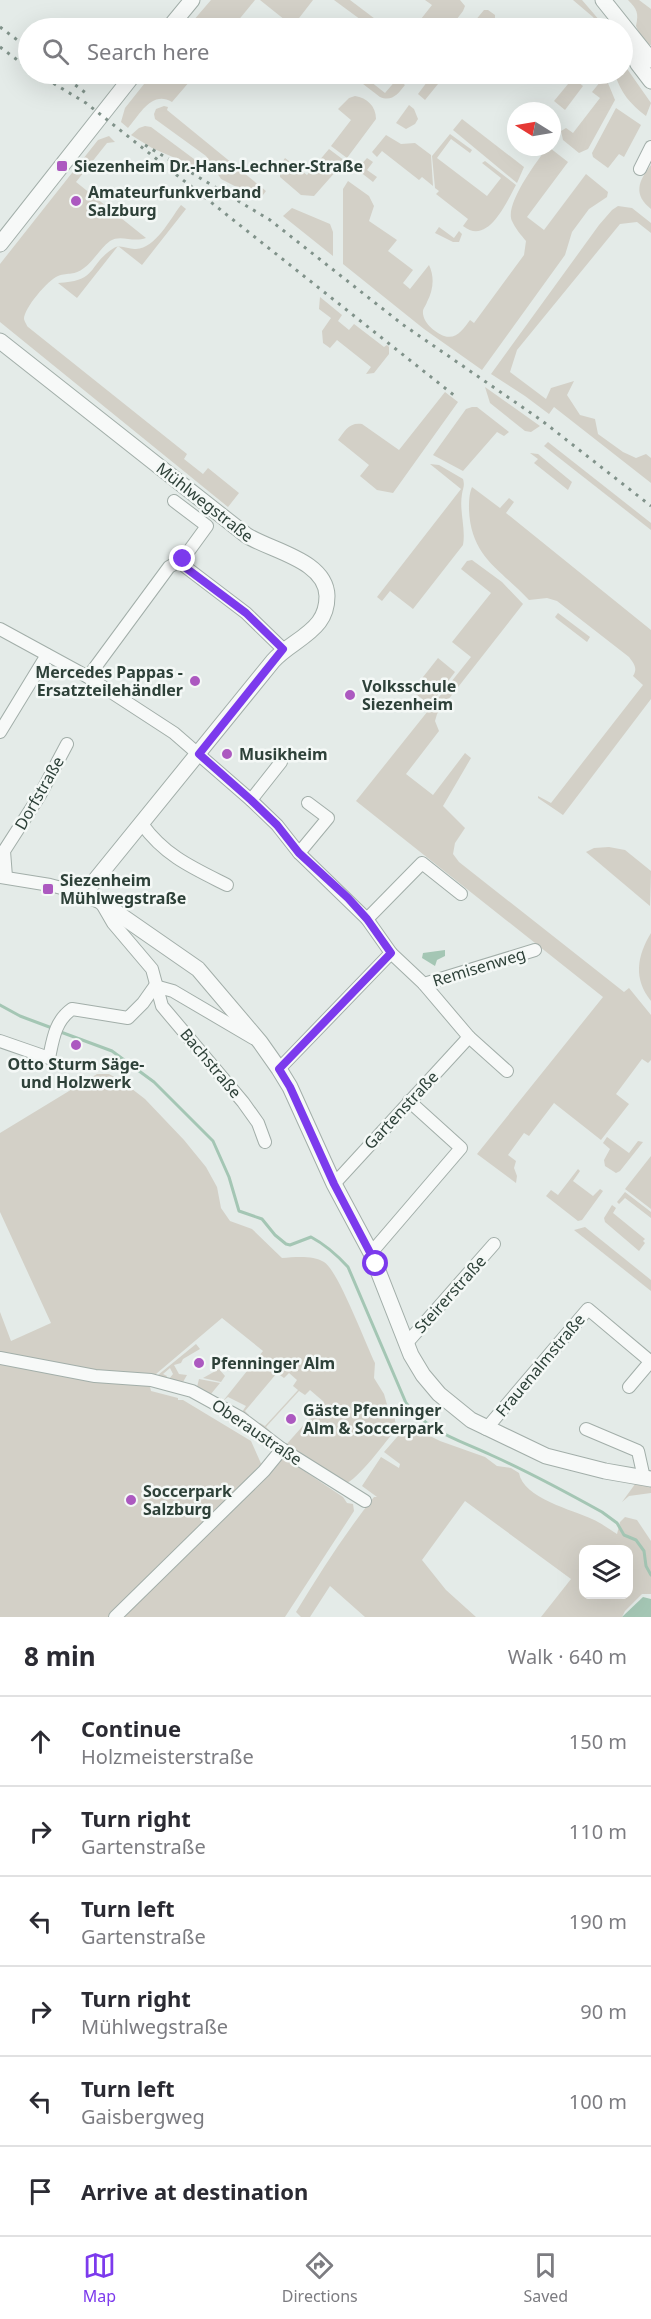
<!DOCTYPE html>
<meta charset="utf-8">
<style>
body{margin:0;font-family:"Noto Sans",sans-serif;background:#f7f7f7;color:#2b2b33}
.controls{position:absolute;right:18px;bottom:18px;display:grid;overflow:hidden;border-radius:12px;box-shadow:0 6px 24px #0002}
.controls button{width:54px;height:54px;display:grid;place-items:center;padding:0;border:0;border-bottom:2px solid #e1e1e2;background:#fff;color:#2b2b33;font:30px sans-serif}
.compass{position:absolute;left:507px;top:102px;width:54px;height:54px;border-radius:50%;background:#fff;box-shadow:0 6px 24px #0002;rotate:281deg}
.stop{position:absolute;width:18px;height:18px;margin:-14px;border:4px solid #7c3aed;border-radius:50%;background:#fff}
.stop.end{background:#7c3aed;border-color:#fff;box-shadow:0 2px 6px #0008}
.list{margin:0;padding:0;list-style:none}
h2{display:flex;justify-content:space-between;align-items:center;height:78px;margin:0;padding:0 24px;font-size:26px}
h2 small{font-size:20px;font-weight:400;color:#7c7c81}
.list li{display:grid;grid-template-columns:39px 1fr auto;gap:18px;align-items:center;box-sizing:border-box;height:90px;padding:0 24px;border-top:2px solid #e1e1e2}
.list b{display:block;font-size:22px;white-space:nowrap}
.list p{margin:0;font-size:20px;white-space:nowrap;color:#7c7c81}
.list em{font-size:20px;font-style:normal;color:#7c7c81}
.icon{flex:none;width:33px;height:33px;fill:none;stroke:currentColor;stroke-width:2;stroke-linecap:round;stroke-linejoin:round}
.map{position:relative;flex:none;width:651px;height:1617px;overflow:hidden}
.search{position:absolute;background:#fff;box-shadow:0 6px 24px #0002;left:18px;right:18px;top:18px;height:66px;display:flex;align-items:center;gap:15px;box-sizing:border-box;padding:0 21px;border-radius:33px;color:#7c7c81;font-size:22px}
.sheet{height:618px;background:#fff}
nav{display:flex;justify-content:space-around;align-items:center;box-sizing:border-box;height:84px;border-top:2px solid #e1e1e2;background:#fff;font-size:16px;color:#7c7c81}
nav a{display:grid;justify-items:center;gap:3px}
nav .on{color:#7c3aed}
.map>svg:first-child{display:block}
</style>
<div class="map">
<svg width="651" height="1617" viewBox="0 0 651 1617">
<rect width="100%" height="100%" fill="#e4ebe8"/>
<g fill="#d3d0c7" fill-rule="evenodd">
<path d="M211,0H255L232,28H187Z"/>
<path d="M260,0H313L296,22L304,28H295Z"/>
<path d="M334,0H350L387,28H372Z"/>
<path d="M425,0H460L465,6L463,11L450,28H433L421,19L432,5Z"/>
<path d="M573,0H582L606,28H600L593,17Z"/>
<path d="M628,0H639L651,9V45L644,44L636,26C639,13 637,9 628,0Z"/>
<path d="M484,10H488L495,15V19L491,25L484,20L478,28H469Z"/>
<path d="M623,63L651,103L646,116C631,105 620,92 615,74H622Z"/>
<path d="M152,74H196L172,102C152,90 140,114 128,128L121,122L125,108Z"/>
<path d="M350,74H361L385,93L397,79L405,85C398,94 392,102 380,97Z"/>
<path d="M605,76L615,100L588,149L579,153L563,140L561,131L566,128L573,133L600,98L592,92Z"/>
<path d="M430,78L438,84L425,100L418,94Z"/>
<path d="M573,78L583,86L565,110L554,101Z"/>
<path d="M355,96C367,98 376,106 376,119L347,158L331,146L351,120L338,109L349,98Z"/>
<path d="M409,105L414,109L418,119L415,124L406,129L396,123Z"/>
<path d="M164,106L168,107L167,110L266,191L260,199L221,179L206,156L155,119L154,114L156,109Z"/>
<path d="M616,108L641,125L624,157L619,154L608,168L593,157L592,153Z"/>
<path d="M462,119L524,167L517,183L453,130Z"/>
<path d="M145,126L151,127L198,162L205,171L152,148L131,135L139,128Z"/>
<path d="M450,134L472,150L470,153L451,139L437,158L487,196L501,178L482,163L485,161L516,185C506,203 488,246 463,226L468,219L436,194L439,191L435,188L432,156Z"/>
<path d="M386,135L401,144L415,143L431,155L433,186L422,177L419,180L382,151L377,157L372,152Z"/>
<path d="M109,136L115,142L107,143L76,182L146,238C132,243 121,234 110,241C100,248 94,261 84,268C74,276 69,272 58,276C48,280 24,308 24,319C24,320 27,326 28,327L187,454L184,459L203,474L208,468L239,493L228,507L0,322V264L98,140Z"/>
<path d="M547,148H550L568,162L527,217L544,230L586,174L608,192L607,197L589,209L572,232L565,255L482,370L424,329L343,264V189L348,181L369,196L374,206L369,221L397,240L388,251L413,270L403,283L410,289L429,265C435,278 433,290 427,302C426,305 423,309 423,311C422,322 434,332 444,336C457,340 463,329 470,320L474,323L524,255L526,241C521,235 515,228 512,221C504,205 537,161 547,148Z"/>
<path d="M329,149L345,161L314,196L301,195L280,177V166L285,158L307,175Z"/>
<path d="M367,158L373,162L367,170L377,177L373,182L359,171V167Z"/>
<path d="M651,165V209C633,195 638,181 651,165Z"/>
<path d="M181,205L186,209L142,265L118,246L77,298L58,283C99,281 87,265 114,248C121,244 129,250 136,249C156,248 170,219 181,205Z"/>
<path d="M618,206L632,208L651,223V233L637,222L620,224L517,350L510,372L546,399L551,388L574,381L567,395L580,415L595,419L598,434L623,452L636,458L646,454L651,458V483L554,407L549,414L525,396L491,374L599,225L612,210Z"/>
<path d="M292,208L330,224L333,232V256L283,216Z"/>
<path d="M439,227L454,238L459,231L462,234L459,242H453L435,233Z"/>
<path d="M320,297L342,315L338,321L349,330L354,324L384,347L387,345L389,347V354L374,373L366,374L371,367L337,340L330,348L323,343L322,331L331,318L319,309Z"/>
<path d="M485,387L540,426L531,432L525,431L490,403Z"/>
<path d="M445,392L458,402L393,493L377,490L360,476L369,465L338,440C345,431 349,422 362,424L399,450Z"/>
<path d="M472,407H477L509,432L504,436L497,432L463,471L433,455L466,409Z"/>
<path d="M548,442L651,523V530L544,446Z"/>
<path d="M530,453L538,454L572,482L568,490L534,463L538,459Z"/>
<path d="M430,464L439,465L463,479C465,486 463,488 462,494C459,511 466,528 463,545L413,609L390,591L382,601L377,597L461,489Z"/>
<path d="M472,487L500,508L509,498L514,502L506,513L651,630V699L563,815L538,798V796L551,803L643,685L633,676C638,668 634,664 629,657L557,601L547,598L529,600C500,569 471,557 469,510C469,502 469,494 472,487Z"/>
<path d="M472,560L502,582L523,604L437,714L435,721L439,731L406,774L433,795L465,753L471,758L443,806L465,828L455,843L453,854L459,862L624,992L629,988L651,1015V1060L648,1063L642,1059L616,1094L629,1104L601,1140L554,1103L529,1136L524,1133L508,1155L516,1161L514,1168L517,1176L516,1183L477,1154L603,997L356,801L471,657L452,642L491,593L461,569L467,561Z"/>
<path d="M558,613L590,637L587,642L557,619L555,617Z"/>
<path d="M438,658L455,672L430,705L412,691Z"/>
<path d="M609,847L625,850L651,871L650,906L586,852L594,848Z"/>
<path d="M651,933V1001C633,979 637,956 651,933Z"/>
<path d="M97,1074H109L123,1082L145,1099L184,1140L206,1167L217,1187L221,1208L230,1221L252,1229L282,1258C295,1257 313,1255 324,1262C338,1270 366,1345 375,1363L374,1378L384,1394L388,1408L395,1413V1421L398,1427C387,1439 358,1481 344,1484L285,1446L324,1402L310,1390L305,1395L299,1391L266,1427L271,1432L269,1435L258,1425L260,1423L265,1426L298,1390L293,1386L297,1380L289,1373L284,1378L277,1373L245,1411L249,1415L248,1417L242,1412L246,1406L228,1397L223,1401L263,1351L222,1318L156,1374H147L151,1391L178,1398V1400H183L251,1441L263,1468L110,1617H0V1312L11,1341L51,1323L0,1212V1133Z"/>
<path d="M607,1137L629,1153L638,1141L643,1142L620,1171L616,1173L605,1166L604,1160L610,1149L603,1143Z"/>
<path d="M651,1156V1209L625,1189Z"/>
<path d="M578,1169L580,1171L573,1181L593,1196L600,1189L603,1191L582,1220L578,1221L546,1196L551,1190L558,1195Z"/>
<path d="M625,1192L651,1212V1218L625,1198L619,1204L617,1202Z"/>
<path d="M612,1205L616,1208L613,1213L645,1239L643,1241L645,1243L639,1251L605,1222L604,1218Z"/>
<path d="M585,1227L651,1280V1291L574,1230Z"/>
<path d="M196,1344L200,1349L183,1359L181,1363L174,1365L179,1374L187,1375L183,1382L169,1379L173,1374L170,1368L163,1374L167,1376L166,1378L158,1375Z"/>
<path d="M219,1369L225,1376L221,1382L203,1378Z"/>
<path d="M199,1379L220,1383L211,1394L197,1387Z"/>
<path d="M404,1429L412,1432L420,1431L440,1441L485,1457L497,1466L511,1468L519,1473C523,1498 573,1510 592,1519C601,1523 609,1529 617,1534L620,1522L625,1517L637,1520L651,1541V1594H642L625,1611L622,1617H541L571,1579L465,1501L422,1560L446,1590L476,1617H365L330,1586L310,1617H301L296,1612C320,1573 345,1533 374,1497H377L362,1486L381,1457L399,1468L400,1464L384,1452ZM584,1550H628V1594H584Z"/>
<path d="M285,1458L343,1497L347,1503L353,1504L354,1511L285,1617H120L246,1493H251L269,1475L279,1459Z"/>
<path d="M638,1480L651,1482V1493L629,1496L622,1502Z"/>
</g>
<g fill="#a4c6b4">
<path d="M445,950V956L437,960L435,966L422,958L423,953Z"/>
<path d="M643,1597L651,1599V1617H622Z"/>
</g>
<g fill="none" stroke-linecap="round" stroke-linejoin="round">
<g stroke="#a4c6b4" stroke-width="3">
<path d="M0,1005L20,1016L52,1028"/>
<path d="M58,1031L112,1051L154,1082L213,1141L229,1177L239,1211L262,1219L275,1235L286,1244L290,1245L311,1237C326,1245 337,1255 348,1267L406,1403C430,1433 457,1439 491,1455C529,1472 566,1492 602,1512L617,1523L624,1535L636,1540L644,1551L646,1566L651,1575"/>
</g>
<g stroke="#a2aea9" stroke-width="14">
<g id="minor">
<path d="M640,169L651,147"/>
<path d="M179,562L246,613L283,649"/>
<path d="M0,629L88,677L174,733L251,800L277,825L299,853L367,919L391,953"/>
<path d="M88,677L169,567L183,559L207,526L174,501"/>
<path d="M0,732L47,655"/>
<path d="M251,800L281,762"/>
<path d="M142,824C165,856 193,868 227,885"/>
<path d="M299,853L328,818L308,803"/>
<path d="M0,877L50,885L84,894"/>
<path d="M6,877L4,851L40,795L67,744"/>
<path d="M102,904L113,923L152,969L162,1006L243,1102L258,1123L265,1142"/>
<path d="M367,919L422,863L461,894"/>
<path d="M424,984L535,950"/>
<path d="M469,1037L507,1071"/>
<path d="M0,1041L49,1058C53,1039 55,1021 72,1009L128,1018L143,1003L155,986L173,991L253,1038"/>
<path d="M279,1069L391,953L424,984L469,1037L334,1184"/>
<path d="M371,1253L461,1148L409,1101"/>
<path d="M406,1344L494,1244"/>
<path d="M0,1358L95,1376L151,1380L192,1391L241,1418L282,1449L365,1501"/>
<path d="M629,1387L650,1362"/>
<path d="M486,1429L588,1309L651,1362"/>
<path d="M586,1429L638,1451L644,1478"/>
<path d="M115,1617L264,1471L282,1449"/>
</g>
</g>
<g stroke="#a2aea9" stroke-width="17">
<g id="tertiary">
<path d="M603,0L651,60"/>
<path d="M169,28L192,0"/>
<path d="M624,35L638,64L651,81"/>
<path d="M0,244L134,74"/>
<path d="M0,341L246,535C271,551 326,560 327,596C327,606 325,614 319,622C307,638 286,646 273,661L84,894L100,901L198,969L260,1042L279,1069L290,1087L334,1184L371,1253L411,1355L423,1375L439,1394L471,1420L546,1456L605,1471L651,1479"/>
</g>
</g>
<use href="#minor" stroke="#f7f9f8" stroke-width="12"/>
<use href="#tertiary" stroke="#f7f9f8" stroke-width="15"/>
<g stroke="#80928a" stroke-width="3" stroke-dasharray="3 6" stroke-linecap="butt">
<path d="M0,27L28,48"/>
<path d="M0,47L28,68"/>
<path d="M38,74L86,103L455,396"/>
<path d="M61,74L87,94"/>
<path d="M145,145L270,220L402,324L541,420L651,506"/>
</g>
</g>
<g fill="none" stroke-linecap="round" stroke-linejoin="round">
<path stroke="#7c3aed" stroke-width="8" d="M183,559L178,562L246,613L283,649L199,754L251,800L277,825L299,853L348,898L367,919L391,953L279,1069L290,1087L334,1184L376,1264"/>
</g>
<g fill="#ac59c0" stroke="#f4f8f6" stroke-width="2">
<rect x="56" y="160" width="12" height="12" rx="3"/>
<circle cx="76" cy="201" r="6"/>
<circle cx="195" cy="681" r="6"/>
<circle cx="350" cy="695" r="6"/>
<circle cx="227" cy="754" r="6"/>
<rect x="42" y="883" width="12" height="12" rx="3"/>
<circle cx="76" cy="1045" r="6"/>
<circle cx="199" cy="1363" r="6"/>
<circle cx="291" cy="1419" r="6"/>
<circle cx="131" cy="1500" r="6"/>
</g>
<g text-anchor="middle" stroke-width="5" stroke-linejoin="round" paint-order="stroke">
<g font-size="16" font-weight="bold" fill="#2e4139" stroke="#f4f8f6" text-anchor="start">
<text x="74" y="172">Siezenheim Dr.-Hans-Lechner-Straße</text>
<text x="88" y="198">Amateurfunkverband<tspan x="88" dy="18">Salzburg</tspan></text>
<text x="183" y="678" text-anchor="end">Mercedes Pappas -<tspan x="183" dy="18">Ersatzteilehändler</tspan></text>
<text x="362" y="692">Volksschule<tspan x="362" dy="18">Siezenheim</tspan></text>
<text x="239" y="760">Musikheim</text>
<text x="60" y="886">Siezenheim<tspan x="60" dy="18">Mühlwegstraße</tspan></text>
<text x="76" y="1070" text-anchor="middle">Otto Sturm Säge-<tspan x="76" dy="18">und Holzwerk</tspan></text>
<text x="211" y="1369">Pfenninger Alm</text>
<text x="303" y="1416">Gäste Pfenninger<tspan x="303" dy="18">Alm &amp; Soccerpark</tspan></text>
<text x="143" y="1497">Soccerpark<tspan x="143" dy="18">Salzburg</tspan></text>
</g>
<g font-size="16" fill="#2e4139" stroke="#f4f8f6">
<text transform="translate(205 502) rotate(38)" y="6">Mühlwegstraße</text>
<text transform="translate(39 793) rotate(-60)" y="6">Dorfstraße</text>
<text transform="translate(479 967) rotate(-17)" y="6">Remisenweg</text>
<text transform="translate(211 1063) rotate(50)" y="6">Bachstraße</text>
<text transform="translate(401 1110) rotate(-47)" y="6">Gartenstraße</text>
<text transform="translate(450 1294) rotate(-48)" y="6">Steirerstraße</text>
<text transform="translate(540 1365) rotate(-50)" y="6">Frauenalmstraße</text>
<text transform="translate(257 1432) rotate(34)" y="6">Oberaustraße</text>
</g>
</g>
</svg>
<div class="controls">
<button><svg class="icon" aria-label="layers" viewBox="0 0 24 24"><path d="M12 4l9 5-9 5-9-5zM3 14l9 5 9-5"/></svg></button>
</div>
<svg class="compass" viewBox="-18 -18 36 36"><path d="M0-13l5 13h-10z" fill="#e53935"/><path d="M0 13l5-13h-10z" fill="#7c7c81"/></svg>
<div class="stop" style="left:376px;top:1264px"></div>
<div class="stop end" style="left:183px;top:559px"></div>
<div class="search"><svg class="icon" aria-label="search" viewBox="0 0 24 24"><circle cx="10" cy="10" r="6"/><path d="M15 15l6 6"/></svg>Search here</div>
</div>
<section class="sheet">
<h2>8 min<small>Walk · 640 m</small></h2>
<ul class="list">
<li><svg class="icon" aria-label="ahead" viewBox="0 0 24 24"><path d="M12 20V5M6 11l6-6 6 6"/></svg><div><b>Continue</b><p>Holzmeisterstraße</p></div><em>150 m</em></li>
<li><svg class="icon" aria-label="right" viewBox="0 0 24 24"><path d="M7 20v-9h11M14 6l5 5-5 5"/></svg><div><b>Turn right</b><p>Gartenstraße</p></div><em>110 m</em></li>
<li><svg class="icon" aria-label="left" viewBox="0 0 24 24"><path d="M17 20v-9H6M10 6l-5 5 5 5"/></svg><div><b>Turn left</b><p>Gartenstraße</p></div><em>190 m</em></li>
<li><svg class="icon" aria-label="right" viewBox="0 0 24 24"><path d="M7 20v-9h11M14 6l5 5-5 5"/></svg><div><b>Turn right</b><p>Mühlwegstraße</p></div><em>90 m</em></li>
<li><svg class="icon" aria-label="left" viewBox="0 0 24 24"><path d="M17 20v-9H6M10 6l-5 5 5 5"/></svg><div><b>Turn left</b><p>Gaisbergweg</p></div><em>100 m</em></li>
<li><svg class="icon" aria-label="arrive" viewBox="0 0 24 24"><path d="M6 21V4h12l-3 4 3 4H6"/></svg><div><b>Arrive at destination</b></div></li>
</ul>
</section>
<nav>
<a class="on"><svg class="icon" aria-label="map" viewBox="0 0 24 24"><path d="M3 6l6-2 6 2 6-2v14l-6 2-6-2-6 2zM9 4v14M15 6v14"/></svg>Map</a>
<a><svg class="icon" aria-label="directions" viewBox="0 0 24 24"><path d="M12 3l9 9-9 9-9-9zM9 14v-3h6M13 9l2 2-2 2"/></svg>Directions</a>
<a><svg class="icon" aria-label="saved" viewBox="0 0 24 24"><path d="M7 4h10v16l-5-4-5 4z"/></svg>Saved</a>
</nav>
